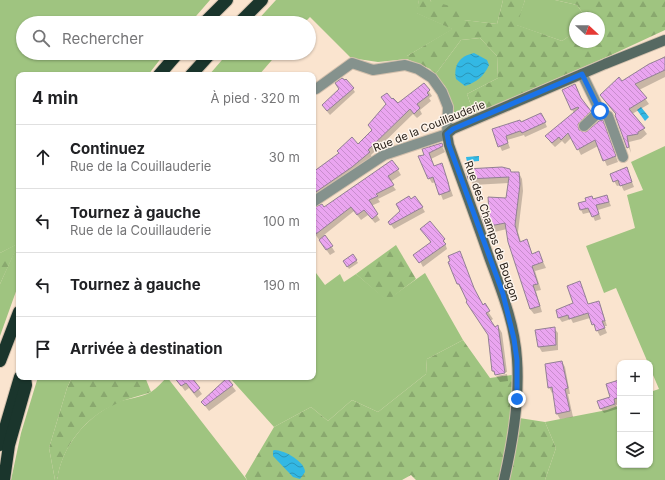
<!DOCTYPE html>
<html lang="fr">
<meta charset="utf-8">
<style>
body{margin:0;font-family:Inter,sans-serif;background:#f6f6f6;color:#202124}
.controls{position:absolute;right:12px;bottom:12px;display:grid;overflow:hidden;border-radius:8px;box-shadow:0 1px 3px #0004}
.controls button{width:36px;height:36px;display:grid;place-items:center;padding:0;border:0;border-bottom:1px solid #e0e0e0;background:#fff;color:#202124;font:20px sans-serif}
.compass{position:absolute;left:569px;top:12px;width:36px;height:36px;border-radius:50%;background:#fff;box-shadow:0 1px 3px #0004;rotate:111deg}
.stop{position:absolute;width:12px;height:12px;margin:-9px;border:3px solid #1a73e8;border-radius:50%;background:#fff}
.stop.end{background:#1a73e8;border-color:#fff;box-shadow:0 1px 4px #0008}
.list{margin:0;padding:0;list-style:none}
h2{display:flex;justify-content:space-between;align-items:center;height:52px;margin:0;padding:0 16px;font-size:17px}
h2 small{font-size:13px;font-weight:400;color:#757577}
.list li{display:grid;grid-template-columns:26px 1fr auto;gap:12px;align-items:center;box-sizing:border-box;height:64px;padding:0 16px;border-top:1px solid #e0e0e0}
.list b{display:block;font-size:15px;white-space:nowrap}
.list p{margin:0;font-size:13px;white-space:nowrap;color:#757577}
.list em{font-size:13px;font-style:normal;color:#757577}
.icon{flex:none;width:22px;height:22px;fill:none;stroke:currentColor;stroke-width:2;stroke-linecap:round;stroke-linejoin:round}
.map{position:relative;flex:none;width:665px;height:480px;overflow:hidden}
.search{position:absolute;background:#fff;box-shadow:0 1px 3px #0004;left:16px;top:16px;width:300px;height:44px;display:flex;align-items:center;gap:10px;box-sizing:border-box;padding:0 14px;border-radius:22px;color:#757577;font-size:15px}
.panel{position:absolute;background:#fff;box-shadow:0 1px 3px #0004;left:16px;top:72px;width:300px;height:308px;border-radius:8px}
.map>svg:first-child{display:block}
</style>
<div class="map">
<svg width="665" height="480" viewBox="0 0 665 480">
<defs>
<pattern id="forest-firs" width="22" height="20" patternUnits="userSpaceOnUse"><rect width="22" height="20" fill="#9fc480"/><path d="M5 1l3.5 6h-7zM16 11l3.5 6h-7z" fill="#89a86e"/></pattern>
<pattern id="water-waves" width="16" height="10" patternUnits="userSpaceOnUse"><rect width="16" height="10" fill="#33b8e4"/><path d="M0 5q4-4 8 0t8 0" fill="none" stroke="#2b95b8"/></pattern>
<pattern id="building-back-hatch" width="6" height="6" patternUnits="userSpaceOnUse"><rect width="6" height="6" fill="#eaa5f0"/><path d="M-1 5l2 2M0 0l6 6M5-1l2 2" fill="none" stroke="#c88dcd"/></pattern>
</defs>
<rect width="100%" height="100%" fill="#fae4cf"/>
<g fill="#9fc480">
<path d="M0,0H210L190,23H23V53H165L148,75H19V283L0,336V284L18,244L0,253Z"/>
<path d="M276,0H419L417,13L453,29L407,56V59L378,62L351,58L310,17L304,23H255Z"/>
<path d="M431,0H503L497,24L463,20L430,1Z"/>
<path d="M525,0H555L577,5L586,18H575V32L562,41L516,25Z"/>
<path d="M480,38L497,56L498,78L467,94L474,114L457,121L445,86L435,75L461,40Z"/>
<path d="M228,53H278L259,75H209Z"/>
<path d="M665,146V480H545L556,448L545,422L607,410L620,405V465H650V392L659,389L650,368V363H648L616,288L604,293L586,246L635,228L627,195L643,190L631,162Z"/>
<path d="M313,269L325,285L340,274L344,282L356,274L387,300L425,273L463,340L427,359L426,374L378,412L352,400L328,421L311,407L274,427L229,377H313Z"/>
<path d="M38,377H72L67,388L49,448L55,480H11L21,433Z"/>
<path d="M167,377L247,480H57C62,446 85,418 116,403C127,398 141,398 151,392C157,388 162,382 167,377Z"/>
</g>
<g fill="url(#forest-firs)">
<path d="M419,0H431L430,1L463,9L464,20L497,24L503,0H525L517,25L562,41L575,32V42H599V18H586L577,5L555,0H665V30L609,56L474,114L467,94L498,78L497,56L480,38L461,40L435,75L430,69L407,59V56L452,29L416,13Z"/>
<path d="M19,243L0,284V253Z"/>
<path d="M396,245L416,279L387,301L356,274Z"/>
<path d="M463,340L490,378L512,375L513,417L545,422L556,448L545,480H416L411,475L402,480H247L245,476L274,427L311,407L328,421L352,400L378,412L426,374L427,359Z"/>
<path d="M72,377H145L151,392C140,396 128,398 118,403C86,416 62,446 57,480H55L49,448L67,388Z"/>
</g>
<g fill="url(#water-waves)">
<path d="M474,53L487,60L489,65C484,76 477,82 465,86L456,79C453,65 460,56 474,53Z"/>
<path d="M641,107L649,117L645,121L637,110Z"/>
<path d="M479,156V161L467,162L466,157Z"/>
<path d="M274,450C285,450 305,462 305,472L300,479L293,477L273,456V451Z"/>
</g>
<g fill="#0003">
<path d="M665,56V77L639,90L649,104L632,114L647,134L641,139L629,142L631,153L616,115L601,96Z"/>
<path d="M424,84L432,96L429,98L431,101L420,110L422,114L417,118L413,114L371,155L372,158L313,201V174L358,145L372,131L369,125L392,101L398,105Z"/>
<path d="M353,89L355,92L330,115L325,109Z"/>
<path d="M582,102L593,117L580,129L581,132L586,133L605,127L618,162L607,166L598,146L581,155L572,137L565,144L562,141L555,147L550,142L547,136L574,113L572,110Z"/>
<path d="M543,118L547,127L525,137L524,135L507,140L510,148L502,151L493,130Z"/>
<path d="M441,144L445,152L431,159L435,167L441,164L444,170L453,196L443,200L436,182L432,183L429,178L425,155Z"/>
<path d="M398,170L401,175L390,182L396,190L378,199L380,202L371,206L380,220L375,223L368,215L361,220L354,211L324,235L335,252L330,255L315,234L313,236V209L324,208Z"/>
<path d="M467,170L519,173L522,179L523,191L518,232L521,242L527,241L533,255L539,253L546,268L535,271L541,290L536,291L542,312L534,314L530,309L507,229L490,233L482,215L490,213L507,199L509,183L473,185Z"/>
<path d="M629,174L634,187L624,191L621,185L617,186L614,181Z"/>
<path d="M607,196L611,206L598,210L601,219L595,221L591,212L583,214L581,210L592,197L594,200Z"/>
<path d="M422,207L425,212L394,229L389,222Z"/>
<path d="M430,222L444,240L447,249L423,267L416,254L431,243L421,229Z"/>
<path d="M459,252L478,297L493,319L490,321L495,328L498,326L502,333L507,372L495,374L493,371L489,336L458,284Z"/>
<path d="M353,255L358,263L349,269L344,261Z"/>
<path d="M313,264L316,269L313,272Z"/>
<path d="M580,282L588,305L598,302L601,307L607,326H604L607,333L600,336L590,318L573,323L571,319L562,322L559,318L574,304Z"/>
<path d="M554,328L558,333V350L542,352L539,347Z"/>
<path d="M562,362L565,367L570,394H568L573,417L560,419L557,414L554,392L552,393L549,387Z"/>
<path d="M507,374L508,381L500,382L496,376Z"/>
<path d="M175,377H190L202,394L197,398L189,388L185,391Z"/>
<path d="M227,379L236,391L209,411L202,402Z"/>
<path d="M618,381L620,385V404L616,405L617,409L604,413L600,408L611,398Z"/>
</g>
<g fill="url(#building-back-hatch)" stroke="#938094">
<path d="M665,57V70L635,84L647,98L629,109L645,128L638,132V134L627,136L629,147L627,148L615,115L616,114L600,95L619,77L622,81L649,64Z"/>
<path d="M342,78L345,80L346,79L354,88L327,111L322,105L339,89L335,83Z"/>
<path d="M424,83L430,90L427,93L429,95L417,104L420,108L414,114L410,109L368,150L370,152L352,167L313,194V172L339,153L337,151L352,137L358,144L372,130L368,125L386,104L381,97L387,93L392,99L393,98L398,103Z"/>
<path d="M575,84L581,98L591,111L578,124L579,130L586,132L599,121L603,120L616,156L603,161L595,140L577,150L568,133L561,140L559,137L552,143L545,136L579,108L578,107L571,110L562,90Z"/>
<path d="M541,113L546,122L522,133L520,131L506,136L508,143L498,147L492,129L520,120L521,122Z"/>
<path d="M442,143L443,146L429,153L434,166L442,163L448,182L450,191L439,195L433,177L428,179L418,156L424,155L422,149Z"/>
<path d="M392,160L399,169L388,176L394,185L376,194L378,196L369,200L378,214L372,219L364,210L357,215L351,207L316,234L313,230V208L322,204L324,207Z"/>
<path d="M502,167L510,169L511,172H519L520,184L515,225L520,242L527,239L532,254L539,251L543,262L532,266L538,284L533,285L540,306L530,309L508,242L505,223L485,227L481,214L489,212L488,197L506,198L509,177L468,179L466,169Z"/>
<path d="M627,167L632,182L620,186L618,180L613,182L610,174Z"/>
<path d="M607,195L609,202L596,205L599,214L592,217L588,208L580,210L578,203L586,201L585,198L592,196L593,199Z"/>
<path d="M409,196L411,199L415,196L423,207L390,225L388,222L400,211L396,204Z"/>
<path d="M430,221L445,239L443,241L446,244L419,263L413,255L431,242L420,229Z"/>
<path d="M325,235L333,246L326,250L319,240Z"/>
<path d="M460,251L474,288L483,305L485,303L490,311L486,313L495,327L498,325L505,373L495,375L494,371H492L488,335L466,302L467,301L459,284H457L448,262L450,261L448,256Z"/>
<path d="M353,254L357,260L347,267L343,261Z"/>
<path d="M580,281L588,304L599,301L605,321H602L605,328L596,331L594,324L592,325L588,313L569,319L568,315L558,318L556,310L573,303L567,286Z"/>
<path d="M555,327L556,345L538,347L535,330Z"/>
<path d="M562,361L568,388L565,389L570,411L556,414L552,387L548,388L545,364Z"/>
<path d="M174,377H194L192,378L200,388L194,393L186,383L181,386Z"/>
<path d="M227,378L233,385L205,406L201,402Z"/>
<path d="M619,380L620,397L614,399L615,404L600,409L597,401L610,397L606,384Z"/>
</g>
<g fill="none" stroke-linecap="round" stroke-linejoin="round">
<g stroke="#d3c0ad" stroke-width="12">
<g id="street">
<path d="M582,74L600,111L608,116L623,157"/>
<path d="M584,126L600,111"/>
<path d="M313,202L384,155L447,134L448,107L442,92L432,78L418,69L405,65L373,70L352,63L316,89"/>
</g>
</g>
<g stroke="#d3c0ad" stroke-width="12">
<path id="secondary" d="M504,480C513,441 520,400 517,359C515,324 501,290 489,257C476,219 462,182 449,145L447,134L453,129L605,64L665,40"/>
</g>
<g stroke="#d3c0ad" stroke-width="14">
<g id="highway">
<path d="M204,23L227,0"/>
<path d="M239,23L262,0"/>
<path d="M159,75L178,53"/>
<path d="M191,75L211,53"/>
<path d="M0,361L19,312"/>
<path d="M0,445L20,377"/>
<path d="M4,480L9,445L26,385L25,377"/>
</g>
</g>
<use href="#street" stroke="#85928d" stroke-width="10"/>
<use href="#secondary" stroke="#566962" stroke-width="10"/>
<use href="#highway" stroke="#1a352c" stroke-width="12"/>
</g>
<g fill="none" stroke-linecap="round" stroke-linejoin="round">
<path stroke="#1a73e8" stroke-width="5" d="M517,399V360L514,339L503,294L449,145L447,134L453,129L582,74L600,111"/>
</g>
<g text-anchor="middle" stroke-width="3" stroke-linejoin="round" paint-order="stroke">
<g font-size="11" fill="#231b14" stroke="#fdf4eb">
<text transform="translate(429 126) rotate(-22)" y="4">Rue de la Couillauderie</text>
<text transform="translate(492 231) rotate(71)" y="4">Rue des Champs de Bougon</text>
</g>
</g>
</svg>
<div class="controls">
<button>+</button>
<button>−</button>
<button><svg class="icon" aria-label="layers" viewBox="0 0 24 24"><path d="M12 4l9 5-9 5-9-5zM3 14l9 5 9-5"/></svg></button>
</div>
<svg class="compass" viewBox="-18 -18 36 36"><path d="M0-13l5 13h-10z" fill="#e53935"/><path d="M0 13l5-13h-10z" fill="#757577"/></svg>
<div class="stop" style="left:600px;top:111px"></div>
<div class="stop end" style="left:517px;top:399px"></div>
<div class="search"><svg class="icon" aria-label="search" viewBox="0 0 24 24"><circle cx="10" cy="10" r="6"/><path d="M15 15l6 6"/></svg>Rechercher</div>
<section class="panel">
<h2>4 min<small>À pied · 320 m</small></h2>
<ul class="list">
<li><svg class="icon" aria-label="ahead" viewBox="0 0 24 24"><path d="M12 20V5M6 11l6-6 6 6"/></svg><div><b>Continuez</b><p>Rue de la Couillauderie</p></div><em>30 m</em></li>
<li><svg class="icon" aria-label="left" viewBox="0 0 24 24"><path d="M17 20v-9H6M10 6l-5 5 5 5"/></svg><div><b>Tournez à gauche</b><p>Rue de la Couillauderie</p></div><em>100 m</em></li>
<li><svg class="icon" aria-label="left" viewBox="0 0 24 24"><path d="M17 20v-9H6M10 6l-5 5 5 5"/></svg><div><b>Tournez à gauche</b></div><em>190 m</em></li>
<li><svg class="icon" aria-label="arrive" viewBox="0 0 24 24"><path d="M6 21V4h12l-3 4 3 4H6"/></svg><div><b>Arrivée à destination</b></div></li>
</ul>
</section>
</div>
